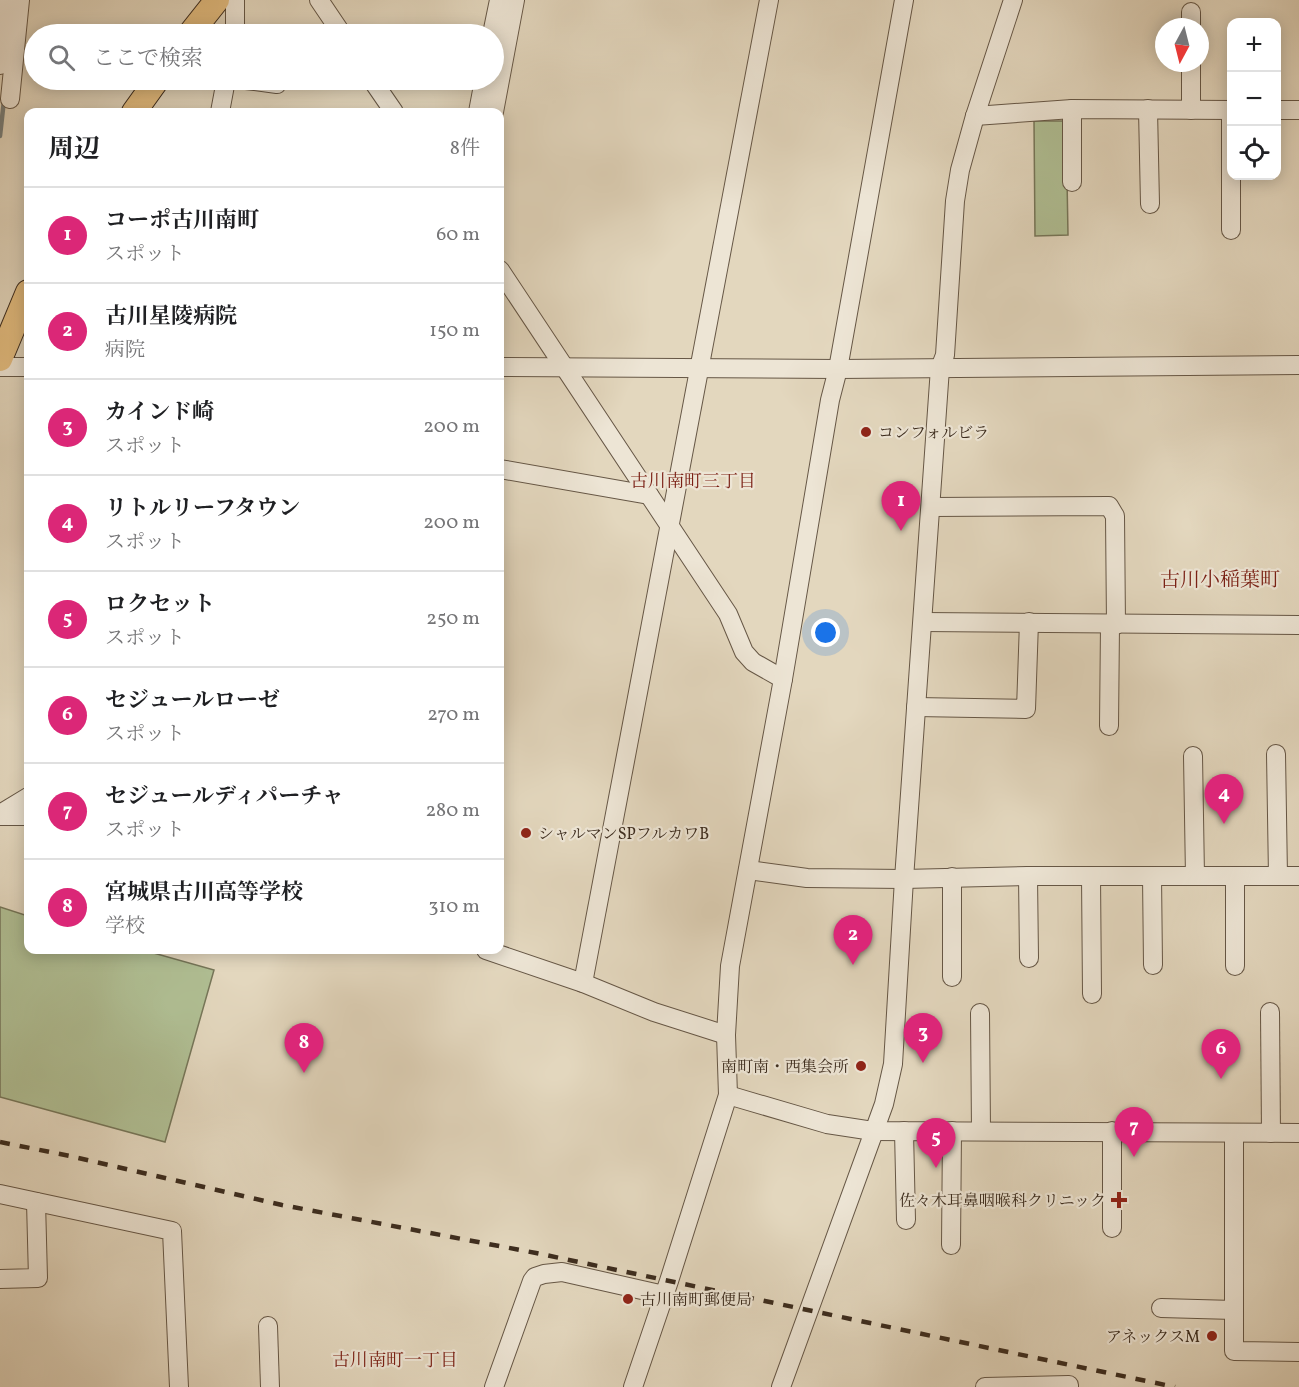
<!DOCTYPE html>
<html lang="ja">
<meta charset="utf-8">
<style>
body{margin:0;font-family:Vollkorn,"Noto Serif JP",serif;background:#f2f2f2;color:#202124}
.controls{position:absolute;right:18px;top:18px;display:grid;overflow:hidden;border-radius:12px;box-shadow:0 3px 15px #0003}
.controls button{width:54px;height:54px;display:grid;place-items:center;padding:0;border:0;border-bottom:2px solid #e0e0e0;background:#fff;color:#202124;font:30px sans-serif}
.compass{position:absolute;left:1155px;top:18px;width:54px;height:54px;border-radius:50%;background:#fff;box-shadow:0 3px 15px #0003;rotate:187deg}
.you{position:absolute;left:826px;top:633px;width:21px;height:21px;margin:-15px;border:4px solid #fff;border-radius:50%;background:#1a73e8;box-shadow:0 0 0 9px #1a73e833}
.badge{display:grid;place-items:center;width:39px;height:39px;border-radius:50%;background:#db2777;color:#fff;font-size:20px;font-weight:700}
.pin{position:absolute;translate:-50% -50px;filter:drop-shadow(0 2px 3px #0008)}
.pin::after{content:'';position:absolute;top:32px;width:21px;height:18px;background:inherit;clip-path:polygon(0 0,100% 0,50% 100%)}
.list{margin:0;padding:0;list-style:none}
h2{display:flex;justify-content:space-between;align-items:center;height:78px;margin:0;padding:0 24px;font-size:26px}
h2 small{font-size:20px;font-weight:400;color:#757577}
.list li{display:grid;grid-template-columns:39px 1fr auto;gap:18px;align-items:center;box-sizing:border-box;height:96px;padding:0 24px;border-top:2px solid #e0e0e0}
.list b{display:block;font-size:22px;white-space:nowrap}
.list p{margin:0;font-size:20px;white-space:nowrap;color:#757577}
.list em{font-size:20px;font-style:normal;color:#757577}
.icon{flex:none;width:33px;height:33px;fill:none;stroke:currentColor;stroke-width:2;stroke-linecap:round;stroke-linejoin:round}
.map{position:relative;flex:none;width:1299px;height:1387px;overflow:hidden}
.search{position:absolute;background:#fff;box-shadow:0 3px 15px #0003;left:24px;top:24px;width:480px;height:66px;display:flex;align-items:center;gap:15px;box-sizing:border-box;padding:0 21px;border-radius:33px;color:#757577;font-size:22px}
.panel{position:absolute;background:#fff;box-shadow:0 3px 15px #0003;left:24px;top:108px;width:480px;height:846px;border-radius:12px}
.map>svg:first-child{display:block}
</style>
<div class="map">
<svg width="1299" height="1387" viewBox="0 0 1299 1387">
<rect width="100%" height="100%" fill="#e3d7be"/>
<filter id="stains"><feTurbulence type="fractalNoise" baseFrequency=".00333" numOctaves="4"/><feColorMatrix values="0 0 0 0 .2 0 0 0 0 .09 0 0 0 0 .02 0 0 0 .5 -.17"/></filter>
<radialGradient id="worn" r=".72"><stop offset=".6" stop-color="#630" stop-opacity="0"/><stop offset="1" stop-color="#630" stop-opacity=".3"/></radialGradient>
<g fill="#b0bf94" stroke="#767659" stroke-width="1.5">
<path d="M1034,121H1066L1068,235L1035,236Z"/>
<path d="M0,907L28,916V950H143L214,970L165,1142L0,1097Z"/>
</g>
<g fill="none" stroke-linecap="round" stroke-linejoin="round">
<g stroke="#767f7d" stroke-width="4.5">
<path d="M494,64L499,35"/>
<path d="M0,136L4,100"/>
</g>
<g stroke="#665746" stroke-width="20">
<g id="minor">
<path d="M319,0L342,34"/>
<path d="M1191,12V27"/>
<path d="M235,34V0"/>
<path d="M492,34L499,0"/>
<path d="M1191,63V110"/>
<path d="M0,65L7,0"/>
<path d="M246,80L277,84"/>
<path d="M372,80L394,112"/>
<path d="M10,99L20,0"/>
<path d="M1148,109L1150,204"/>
<path d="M1276,110H1299"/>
<path d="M220,112L226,80"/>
<path d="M478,112L484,80"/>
<path d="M494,112L515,0"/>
<path d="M975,116L1072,109L1232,110"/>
<path d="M1072,182V109"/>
<path d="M1231,230V110"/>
<path d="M500,270L728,614L744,652L753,662L783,679"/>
<path d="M0,367H28"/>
<path d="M500,367L838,369L1299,365"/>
<path d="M500,469L649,495"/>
<path d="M932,507L1109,506L1115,516L1116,625"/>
<path d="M923,622L1299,625"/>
<path d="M916,707L1026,709L1029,622"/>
<path d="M1109,726L1110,625"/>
<path d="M1276,754L1278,876"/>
<path d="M1193,756L1195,876"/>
<path d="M0,814L28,797"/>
<path d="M0,816H28"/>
<path d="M748,870L807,878L904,879L1028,876H1299"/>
<path d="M1028,876L1029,958"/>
<path d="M1091,876L1092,994"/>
<path d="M1152,876L1153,965"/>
<path d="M1235,876V966"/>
<path d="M952,877V977"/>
<path d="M486,950L583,983L654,1012L726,1035"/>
<path d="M583,983L769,0"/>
<path d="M1270,1012L1271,1133"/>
<path d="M980,1013L981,1130"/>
<path d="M728,1095L827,1124L873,1131L1299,1133"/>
<path d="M904,1131L906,1220"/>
<path d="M1234,1133V1351L1299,1352"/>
<path d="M0,1194L172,1231L179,1387"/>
<path d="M1112,1228V1131"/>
<path d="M951,1245L952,1131"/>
<path d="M0,1279L38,1278L36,1202"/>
<path d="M1161,1308L1234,1310"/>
<path d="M268,1326L270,1387"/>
<path d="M494,1387L532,1281L535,1277L544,1274L562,1272L664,1295"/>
<path d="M633,1387L669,1281L728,1095L726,1035L730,966L783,679L830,400L838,369L904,0"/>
<path d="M781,1387L884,1104L893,1064L904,879L940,368L945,355L955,201L960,170L975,116L1013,0"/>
<path d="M985,1387L1069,1385V1387"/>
</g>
</g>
<g stroke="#3c2c1e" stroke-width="26">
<g id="major">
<path d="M190,34L217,0"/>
<path d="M134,112L157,80"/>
<path d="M0,359L28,292"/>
</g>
</g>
<use href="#minor" stroke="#ede5d5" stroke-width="18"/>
<use href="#major" stroke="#e2bc7f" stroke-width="24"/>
<path stroke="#3c2c1e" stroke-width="4.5" stroke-dasharray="10 10" stroke-linecap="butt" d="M0,1142L70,1156L282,1205L536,1253L1175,1387"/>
</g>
<g fill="#8f2418" stroke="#ede5d5" stroke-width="2">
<circle cx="866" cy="432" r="6"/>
<circle cx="526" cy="833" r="6"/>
<circle cx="861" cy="1066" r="6"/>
<path d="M1116 1191h6v6h6v6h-6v6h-6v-6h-6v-6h6z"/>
<circle cx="628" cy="1299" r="6"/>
<circle cx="1212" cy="1336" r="6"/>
</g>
<g text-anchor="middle" stroke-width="4.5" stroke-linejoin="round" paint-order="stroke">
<g font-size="16" fill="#3c2c1e" stroke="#ede5d5" text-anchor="start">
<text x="878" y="438">コンフォルビラ</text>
<text x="538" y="839">シャルマンSPフルカワB</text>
<text x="849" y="1072" text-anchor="end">南町南・西集会所</text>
<text x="1106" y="1206" text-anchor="end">佐々木耳鼻咽喉科クリニック</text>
<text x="640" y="1305">古川南町郵便局</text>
<text x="1200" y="1342" text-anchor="end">アネックスM</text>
</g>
<g font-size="18" fill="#7a1f14" stroke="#ede5d5">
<text x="693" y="487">古川南町三丁目</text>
<text x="395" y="1366">古川南町一丁目</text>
</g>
<g font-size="20" fill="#7a1f14" stroke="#ede5d5">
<text x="1220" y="586">古川小稲葉町</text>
</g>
</g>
<rect width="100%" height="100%" filter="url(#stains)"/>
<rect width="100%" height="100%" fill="url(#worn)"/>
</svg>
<div class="controls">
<button>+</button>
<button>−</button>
<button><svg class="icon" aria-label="locate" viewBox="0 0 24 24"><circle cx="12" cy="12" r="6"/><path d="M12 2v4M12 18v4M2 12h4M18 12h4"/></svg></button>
</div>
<svg class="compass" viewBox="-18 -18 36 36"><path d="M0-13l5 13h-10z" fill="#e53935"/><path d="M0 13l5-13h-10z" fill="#757577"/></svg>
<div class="you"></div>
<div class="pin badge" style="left:901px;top:531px">1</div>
<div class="pin badge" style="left:853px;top:965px">2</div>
<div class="pin badge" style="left:923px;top:1063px">3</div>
<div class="pin badge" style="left:1224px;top:824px">4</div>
<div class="pin badge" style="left:936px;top:1168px">5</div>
<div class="pin badge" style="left:1221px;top:1079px">6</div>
<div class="pin badge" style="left:1134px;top:1157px">7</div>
<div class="pin badge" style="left:304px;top:1073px">8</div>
<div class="search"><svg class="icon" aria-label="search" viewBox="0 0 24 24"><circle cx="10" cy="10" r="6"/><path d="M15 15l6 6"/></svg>ここで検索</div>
<section class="panel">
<h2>周辺<small>8件</small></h2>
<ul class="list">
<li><span class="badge">1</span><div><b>コーポ古川南町</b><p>スポット</p></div><em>60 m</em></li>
<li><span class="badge">2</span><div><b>古川星陵病院</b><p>病院</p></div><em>150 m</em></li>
<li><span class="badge">3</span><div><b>カインド崎</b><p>スポット</p></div><em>200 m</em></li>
<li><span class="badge">4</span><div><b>リトルリーフタウン</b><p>スポット</p></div><em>200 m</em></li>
<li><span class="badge">5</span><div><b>ロクセット</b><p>スポット</p></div><em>250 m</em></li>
<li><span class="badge">6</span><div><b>セジュールローゼ</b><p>スポット</p></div><em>270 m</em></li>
<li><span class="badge">7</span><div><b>セジュールディパーチャ</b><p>スポット</p></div><em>280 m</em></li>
<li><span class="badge">8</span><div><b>宮城県古川高等学校</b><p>学校</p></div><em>310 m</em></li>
</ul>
</section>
</div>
